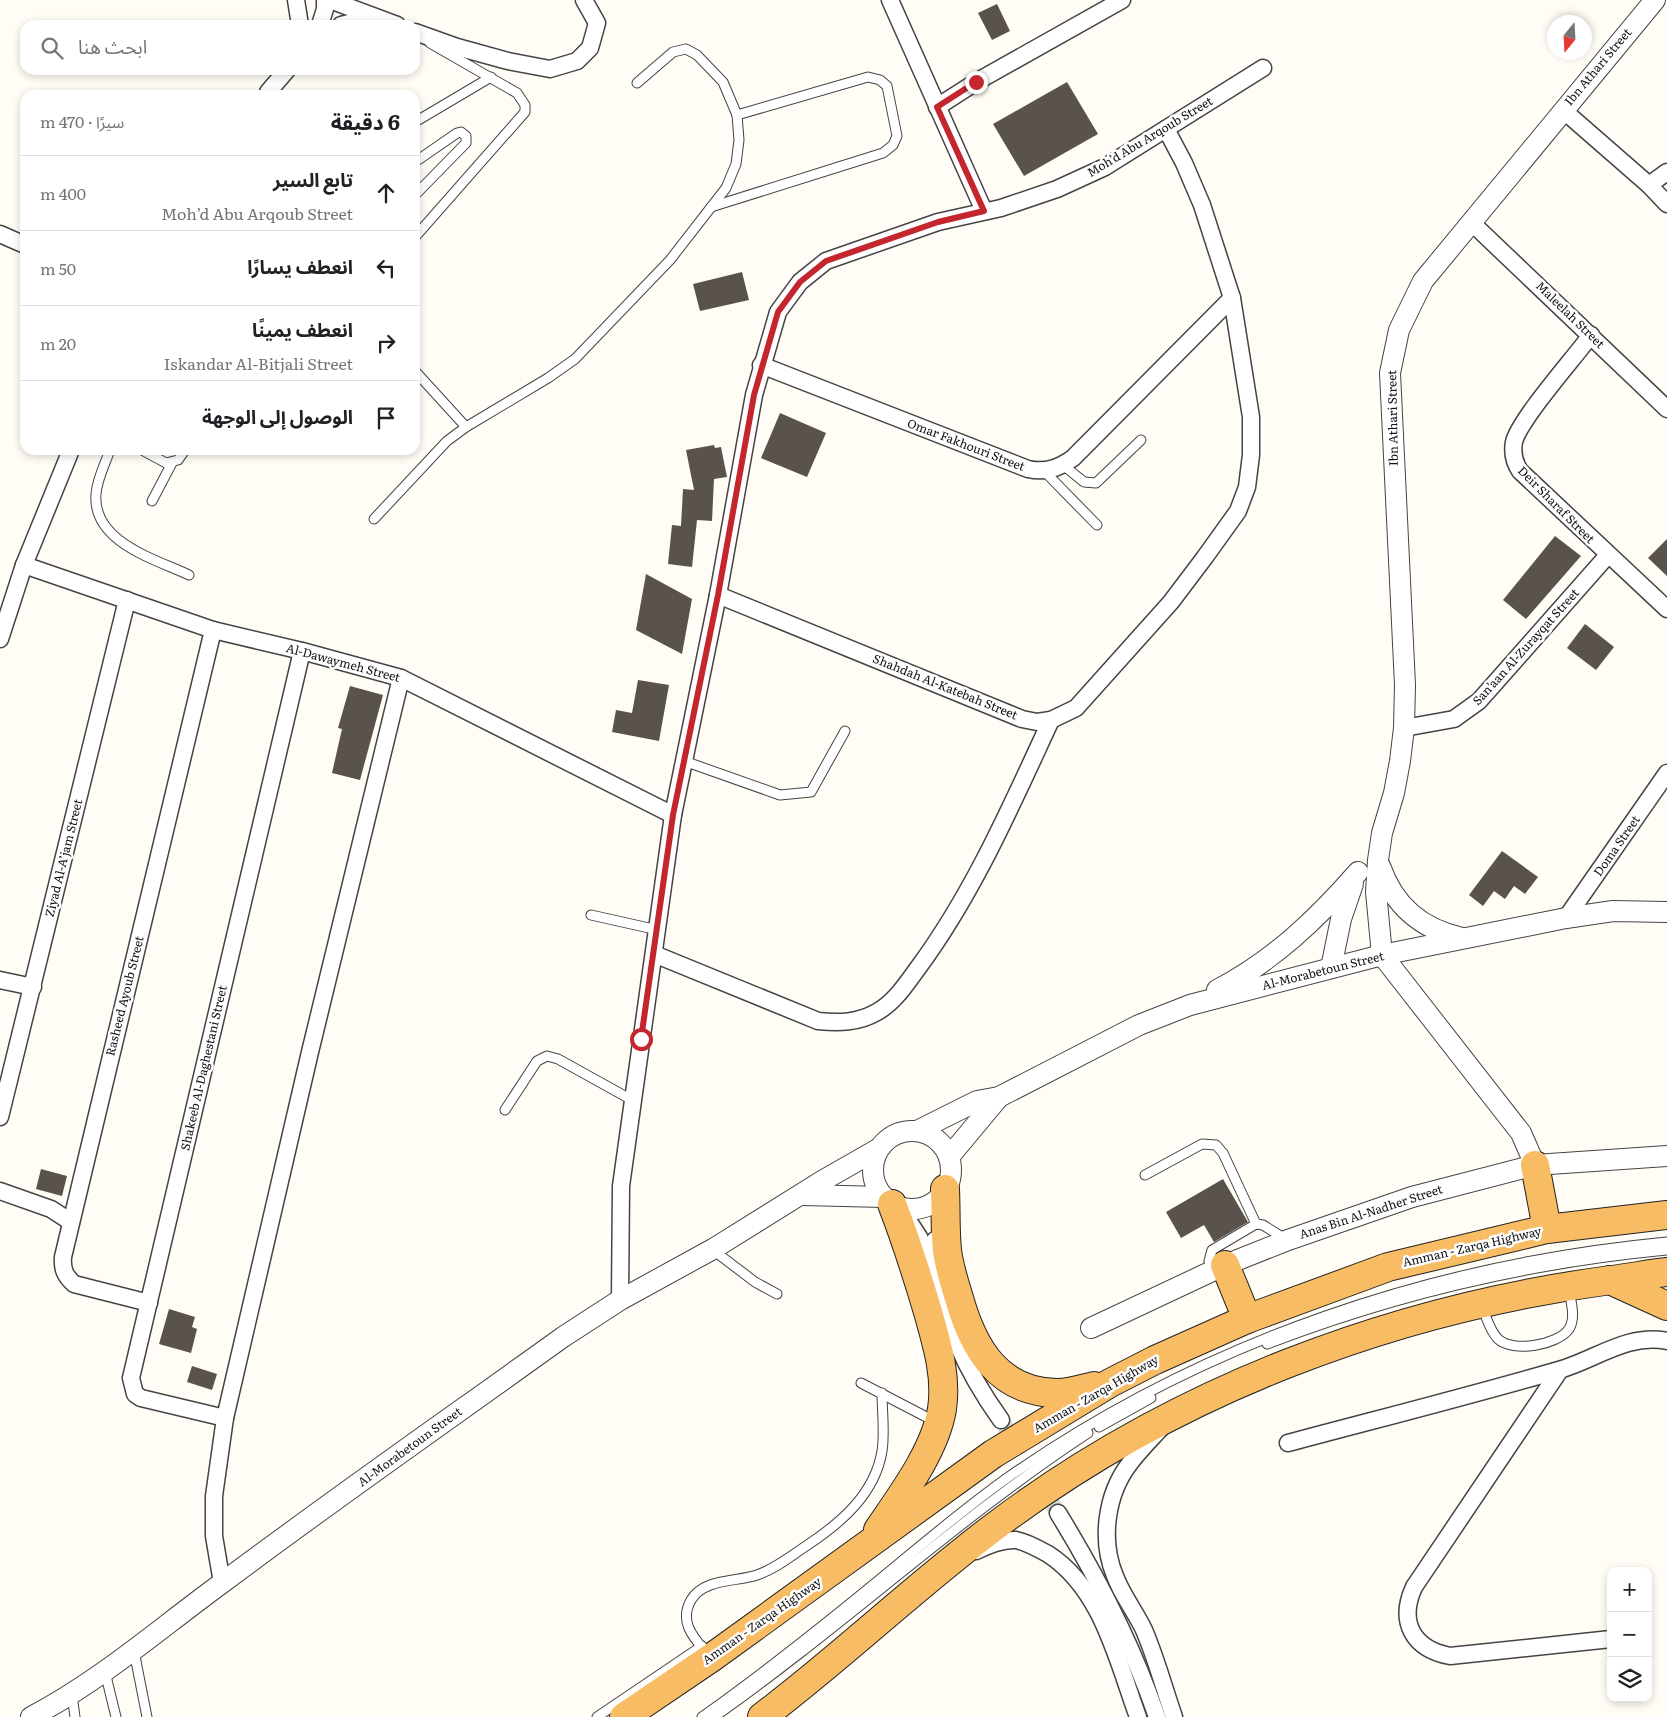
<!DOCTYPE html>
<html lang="ar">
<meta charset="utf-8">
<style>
body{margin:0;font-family:Literata,"Noto Sans Arabic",serif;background:#f6f6f6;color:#202124;direction:rtl}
.controls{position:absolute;right:15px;bottom:15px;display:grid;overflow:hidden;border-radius:10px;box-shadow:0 2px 8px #0003}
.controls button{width:45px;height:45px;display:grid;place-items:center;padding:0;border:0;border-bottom:1px solid #e0e0e0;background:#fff;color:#202124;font:25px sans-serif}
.compass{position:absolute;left:1547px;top:15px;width:45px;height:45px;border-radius:50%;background:#fff;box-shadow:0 2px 8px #0003;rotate:198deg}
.stop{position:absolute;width:15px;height:15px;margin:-11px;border:4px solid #c4262e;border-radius:50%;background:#fff}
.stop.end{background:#c4262e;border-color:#fff;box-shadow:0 1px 5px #0008}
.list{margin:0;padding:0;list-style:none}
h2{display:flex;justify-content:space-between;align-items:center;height:65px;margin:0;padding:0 20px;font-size:21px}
h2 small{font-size:16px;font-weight:400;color:#757577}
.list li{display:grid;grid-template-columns:32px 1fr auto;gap:15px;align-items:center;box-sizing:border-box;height:75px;padding:0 20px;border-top:1px solid #e0e0e0}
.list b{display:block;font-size:19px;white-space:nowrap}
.list p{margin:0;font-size:16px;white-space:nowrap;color:#757577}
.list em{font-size:16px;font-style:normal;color:#757577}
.icon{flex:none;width:28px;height:28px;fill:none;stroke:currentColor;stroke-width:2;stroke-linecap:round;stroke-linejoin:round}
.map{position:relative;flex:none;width:1667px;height:1717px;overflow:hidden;direction:ltr}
.search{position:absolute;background:#fff;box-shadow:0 2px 8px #0003;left:20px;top:20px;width:400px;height:55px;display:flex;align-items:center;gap:12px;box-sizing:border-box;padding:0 18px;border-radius:15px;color:#757577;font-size:19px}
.panel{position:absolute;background:#fff;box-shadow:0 2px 8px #0003;left:20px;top:90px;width:400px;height:365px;border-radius:15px;direction:rtl}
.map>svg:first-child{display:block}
</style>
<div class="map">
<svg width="1667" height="1717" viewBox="0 0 1667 1717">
<rect width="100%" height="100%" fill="#fffdf5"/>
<g fill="#5a524d">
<path d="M997,4L1010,31L992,40L978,13Z"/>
<path d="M1067,82L1098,134L1024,176L993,124Z"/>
<path d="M742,272L749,300L700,311L693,284Z"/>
<path d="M780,413L826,433L807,477L761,458Z"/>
<path d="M714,445L715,448L721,447L727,477L714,479L712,521L697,520L692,567L668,564L672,525L681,526L683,489L694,490L686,450Z"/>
<path d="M1555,536L1581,556L1526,619L1503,600Z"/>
<path d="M1667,539V576L1648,558Z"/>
<path d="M646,574L692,599L682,654L636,630Z"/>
<path d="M1585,624L1614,647L1596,670L1567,648Z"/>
<path d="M638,680L669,685L659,741L612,732L616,710L632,713Z"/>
<path d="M350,686L383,695L360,780L332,773L342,729L338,728Z"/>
<path d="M1502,851L1538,877L1525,894L1514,886L1505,899L1494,891L1483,906L1469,895Z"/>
<path d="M41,1169L67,1176L62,1196L36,1189Z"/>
<path d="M1223,1179L1248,1222L1214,1242L1204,1225L1181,1238L1166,1212Z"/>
<path d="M169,1309L195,1317L192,1327L197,1329L191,1353L159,1344Z"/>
<path d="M192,1366L217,1374L212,1390L187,1382Z"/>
</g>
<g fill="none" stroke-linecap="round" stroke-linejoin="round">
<path stroke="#dbdad3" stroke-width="16" stroke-dasharray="16 8" stroke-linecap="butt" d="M1001,1420L1058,1513"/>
<g stroke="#444" stroke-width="11">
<g id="service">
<path d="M415,122L491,77"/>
<path d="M415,162L457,133L461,132L466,136V143L415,195"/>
<path d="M711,207L883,153L893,145L897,136L887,86L880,80L868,77L737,115"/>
<path d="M415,237L525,112V105L517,93L430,43"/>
<path d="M415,371L466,427"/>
<path d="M110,450C105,464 97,479 96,494C92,542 155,559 189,575"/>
<path d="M142,450L166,463L178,460L185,450"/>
<path d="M1063,465L1084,482L1096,483L1141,440"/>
<path d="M1044,471L1097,525"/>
<path d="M152,501L172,463"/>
<path d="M374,519L447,441L466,427L548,378L575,359L670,260L726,188L736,164L739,140L737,115L723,82L697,55L686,49L673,52L637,83"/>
<path d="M684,761L780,795L811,792L845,731"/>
<path d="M591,915L658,930"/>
<path d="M505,1110L537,1061L547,1056L558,1059L632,1100"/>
<path d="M1145,1175L1202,1144L1216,1145L1223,1153L1256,1224"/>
<path d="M713,1250L755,1282L777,1294"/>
<path d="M1212,1271L1209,1261L1212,1250L1256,1224L1263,1225L1287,1240"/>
<path d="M1482,1308C1487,1318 1490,1331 1498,1339C1513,1353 1558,1345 1569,1329C1576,1318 1571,1302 1569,1290"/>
<path d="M1267,1344C1394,1295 1531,1263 1667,1250"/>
<path d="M861,1383L936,1422"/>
<path d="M1099,1427L1151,1398"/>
<path d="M134,1651L147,1717"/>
<path d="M709,1656C695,1639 678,1623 691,1600C704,1578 737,1582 757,1575C775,1569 791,1556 806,1546C841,1523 875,1494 882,1451C885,1432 882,1412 882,1393"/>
<path d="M105,1672L116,1717"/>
<path d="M72,1695L75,1717"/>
<path d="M597,1717L702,1646"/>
<path d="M702,1717C771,1668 837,1615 902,1561C937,1532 973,1502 1010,1476C1204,1341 1433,1264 1667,1242"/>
<path d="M714,1717C842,1627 957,1519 1088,1433"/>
</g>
</g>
<g stroke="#444" stroke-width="19">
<g id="minor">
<path d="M296,0L300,25"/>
<path d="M330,0L397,25"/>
<path d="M890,0L984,211"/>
<path d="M320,25L325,9V0"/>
<path d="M341,25L361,20H375"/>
<path d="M415,32L457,47L508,61L550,69L577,61L590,48L597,23L584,0"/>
<path d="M268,92L287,70"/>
<path d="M937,107L976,82L1122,0"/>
<path d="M1563,110L1649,185L1667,204"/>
<path d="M1649,185L1667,172"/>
<path d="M1471,222L1667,409"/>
<path d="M0,234L25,245"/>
<path d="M1591,335C1575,357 1519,420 1514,442C1512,453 1514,462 1520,471L1667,609"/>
<path d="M761,365L1028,469C1046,473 1059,468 1073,458L1232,298"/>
<path d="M24,565L213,630L302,651L401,678L673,815"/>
<path d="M718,595L1022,719L1037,722L1051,720L1076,708L1171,602L1205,557L1238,511L1247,487L1251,455V417L1232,298L1202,205L1184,163L1166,129"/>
<path d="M0,639L24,565L71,450"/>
<path d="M1404,728L1454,719L1479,701L1608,555"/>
<path d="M1566,918L1667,773"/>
<path d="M654,954L818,1021C839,1023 858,1023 877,1012C895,1002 906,984 918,968C974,892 1011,806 1051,720"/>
<path d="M0,980L33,987"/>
<path d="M0,1117L127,600"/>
<path d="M0,1191L51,1209L71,1222"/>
<path d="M906,1217L919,1237L933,1265"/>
<path d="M935,1240C935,1306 963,1367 1001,1420"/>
<path d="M620,1300L621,1186L673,815L718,595L754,395L778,312L800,282L826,261L938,222L1001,208L1057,189L1105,167L1263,68"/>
<path d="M149,1303L74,1284C65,1276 62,1269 63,1257L213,630"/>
<path d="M1560,1370L1414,1587C1398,1622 1413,1649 1450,1656L1611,1639"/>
<path d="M225,1418L141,1398L135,1394L131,1378L302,651"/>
<path d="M1160,1429C1150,1440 1139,1451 1130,1463C1106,1494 1100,1540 1115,1576C1122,1595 1135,1611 1144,1630C1156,1658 1164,1688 1174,1717"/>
<path d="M1288,1443C1378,1419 1469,1396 1559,1370C1595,1360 1627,1333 1667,1341"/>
<path d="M1058,1513C1098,1578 1132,1644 1157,1717"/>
<path d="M976,1551C988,1545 1003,1539 1016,1540C1027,1542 1039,1549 1048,1554C1102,1589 1117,1660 1138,1717"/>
<path d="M222,1583L214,1536V1496L225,1418L310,1052L401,678"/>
</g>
</g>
<g stroke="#444" stroke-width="22">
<g id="tertiary">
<path d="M1380,866C1394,906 1421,929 1462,938"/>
<path d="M1331,968L1341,919L1353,884"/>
<path d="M1217,990C1273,961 1317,919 1358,872"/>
<path d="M917,1131L977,1101L999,1097L1139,1025L1190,1005L1382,955L1566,918L1613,911L1667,912"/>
<circle cx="912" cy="1170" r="39"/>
<path d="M949,1157L999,1097"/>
<path d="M1535,1165L1521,1133L1382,955L1376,892L1378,860L1382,833L1394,793L1400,761L1404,728L1405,685L1390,373L1399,330L1423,281L1655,0"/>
<path d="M802,1195L884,1197"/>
<path d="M1091,1328L1225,1265L1288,1240L1412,1197L1535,1165L1667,1156"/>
<path d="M31,1717C100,1681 159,1629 222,1583C334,1499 449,1419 563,1337L620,1300L713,1249L822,1181L878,1149"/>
</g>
</g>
<g stroke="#222" stroke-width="30">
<g id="trunk">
<path d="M1535,1165L1547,1229"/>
<path d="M945,1189C946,1210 945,1230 947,1250C949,1267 954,1282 959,1298C973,1348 998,1392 1057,1393C1069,1393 1082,1389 1094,1386"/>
<path d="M1225,1265L1247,1319"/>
<path d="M1610,1280L1667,1306"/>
<path d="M878,1530C901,1496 935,1451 942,1409C947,1376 937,1344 928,1312C917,1275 906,1240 892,1204"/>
<path d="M624,1717L711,1658L993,1454L1110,1383L1155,1360L1247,1319L1388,1267L1547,1229L1667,1215"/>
<path d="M762,1717C843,1656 916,1585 998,1524C1175,1391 1392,1309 1611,1280C1629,1278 1648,1274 1667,1272"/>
</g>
</g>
<use href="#service" stroke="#fff" stroke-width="9"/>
<use href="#minor" stroke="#fff" stroke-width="16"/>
<use href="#tertiary" stroke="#fff" stroke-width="20"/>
<use href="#trunk" stroke="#f7bc64" stroke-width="28"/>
</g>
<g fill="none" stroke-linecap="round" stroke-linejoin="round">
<path stroke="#c4262e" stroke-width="6" d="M641,1039L673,815L718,595L754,395L778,312L800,282L826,261L938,222L984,211L937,107L976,82"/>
</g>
<g text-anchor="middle" stroke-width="5" stroke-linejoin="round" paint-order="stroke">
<g font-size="12" fill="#111" stroke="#fff">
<text transform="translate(1598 67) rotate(-50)" y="4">Ibn Athari Street</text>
<text transform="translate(1150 137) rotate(-31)" y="4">Moh’d Abu Arqoub Street</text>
<text transform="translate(1570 315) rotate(44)" y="4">Maleelah Street</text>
<text transform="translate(1393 418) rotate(-91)" y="4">Ibn Athari Street</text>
<text transform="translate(966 445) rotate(21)" y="4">Omar Fakhouri Street</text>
<text transform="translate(1556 505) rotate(45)" y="4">Deir Sharaf Street</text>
<text transform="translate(1526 647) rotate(-48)" y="4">San’aan Al-Zurayqat Street</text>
<text transform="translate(343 663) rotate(15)" y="4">Al-Dawaymeh Street</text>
<text transform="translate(945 687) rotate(22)" y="4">Shahdah Al-Katebah Street</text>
<text transform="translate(1617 846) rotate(-55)" y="4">Doma Street</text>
<text transform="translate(64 858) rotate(-76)" y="4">Ziyad Al-A’jam Street</text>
<text transform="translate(1323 971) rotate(-14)" y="4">Al-Morabetoun Street</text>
<text transform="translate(125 996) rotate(-76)" y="4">Rasheed Ayoub Street</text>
<text transform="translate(204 1068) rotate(-77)" y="4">Shakeeb Al-Daghestani Street</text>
<text transform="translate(1371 1212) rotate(-18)" y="4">Anas Bin Al-Nadher Street</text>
<text transform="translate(1472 1247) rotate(-13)" y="4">Amman - Zarqa Highway</text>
<text transform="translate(1096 1394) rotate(-30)" y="4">Amman - Zarqa Highway</text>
<text transform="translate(410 1447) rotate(-36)" y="4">Al-Morabetoun Street</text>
<text transform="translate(762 1621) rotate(-35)" y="4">Amman - Zarqa Highway</text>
</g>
</g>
</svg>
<div class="controls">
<button>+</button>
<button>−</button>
<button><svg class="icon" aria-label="layers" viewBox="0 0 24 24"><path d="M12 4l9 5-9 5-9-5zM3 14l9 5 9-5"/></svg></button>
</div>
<svg class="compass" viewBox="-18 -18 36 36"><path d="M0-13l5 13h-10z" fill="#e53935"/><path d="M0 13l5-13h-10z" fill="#757577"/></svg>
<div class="stop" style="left:641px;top:1039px"></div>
<div class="stop end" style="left:976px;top:82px"></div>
<div class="search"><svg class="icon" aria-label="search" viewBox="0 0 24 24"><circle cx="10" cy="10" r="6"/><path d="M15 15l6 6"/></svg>ابحث هنا</div>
<section class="panel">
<h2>6 دقيقة<small>سيرًا · 470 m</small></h2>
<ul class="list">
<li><svg class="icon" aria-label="ahead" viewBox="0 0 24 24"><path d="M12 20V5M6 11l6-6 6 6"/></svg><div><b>تابع السير</b><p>Moh’d Abu Arqoub Street</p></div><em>400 m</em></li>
<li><svg class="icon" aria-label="left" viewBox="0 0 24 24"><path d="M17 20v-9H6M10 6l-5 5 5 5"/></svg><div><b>انعطف يسارًا</b></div><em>50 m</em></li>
<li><svg class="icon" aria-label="right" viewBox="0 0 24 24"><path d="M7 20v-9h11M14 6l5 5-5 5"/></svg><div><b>انعطف يمينًا</b><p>Iskandar Al-Bitjali Street</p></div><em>20 m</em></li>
<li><svg class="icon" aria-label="arrive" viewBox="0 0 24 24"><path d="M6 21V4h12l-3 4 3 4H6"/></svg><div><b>الوصول إلى الوجهة</b></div></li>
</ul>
</section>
</div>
